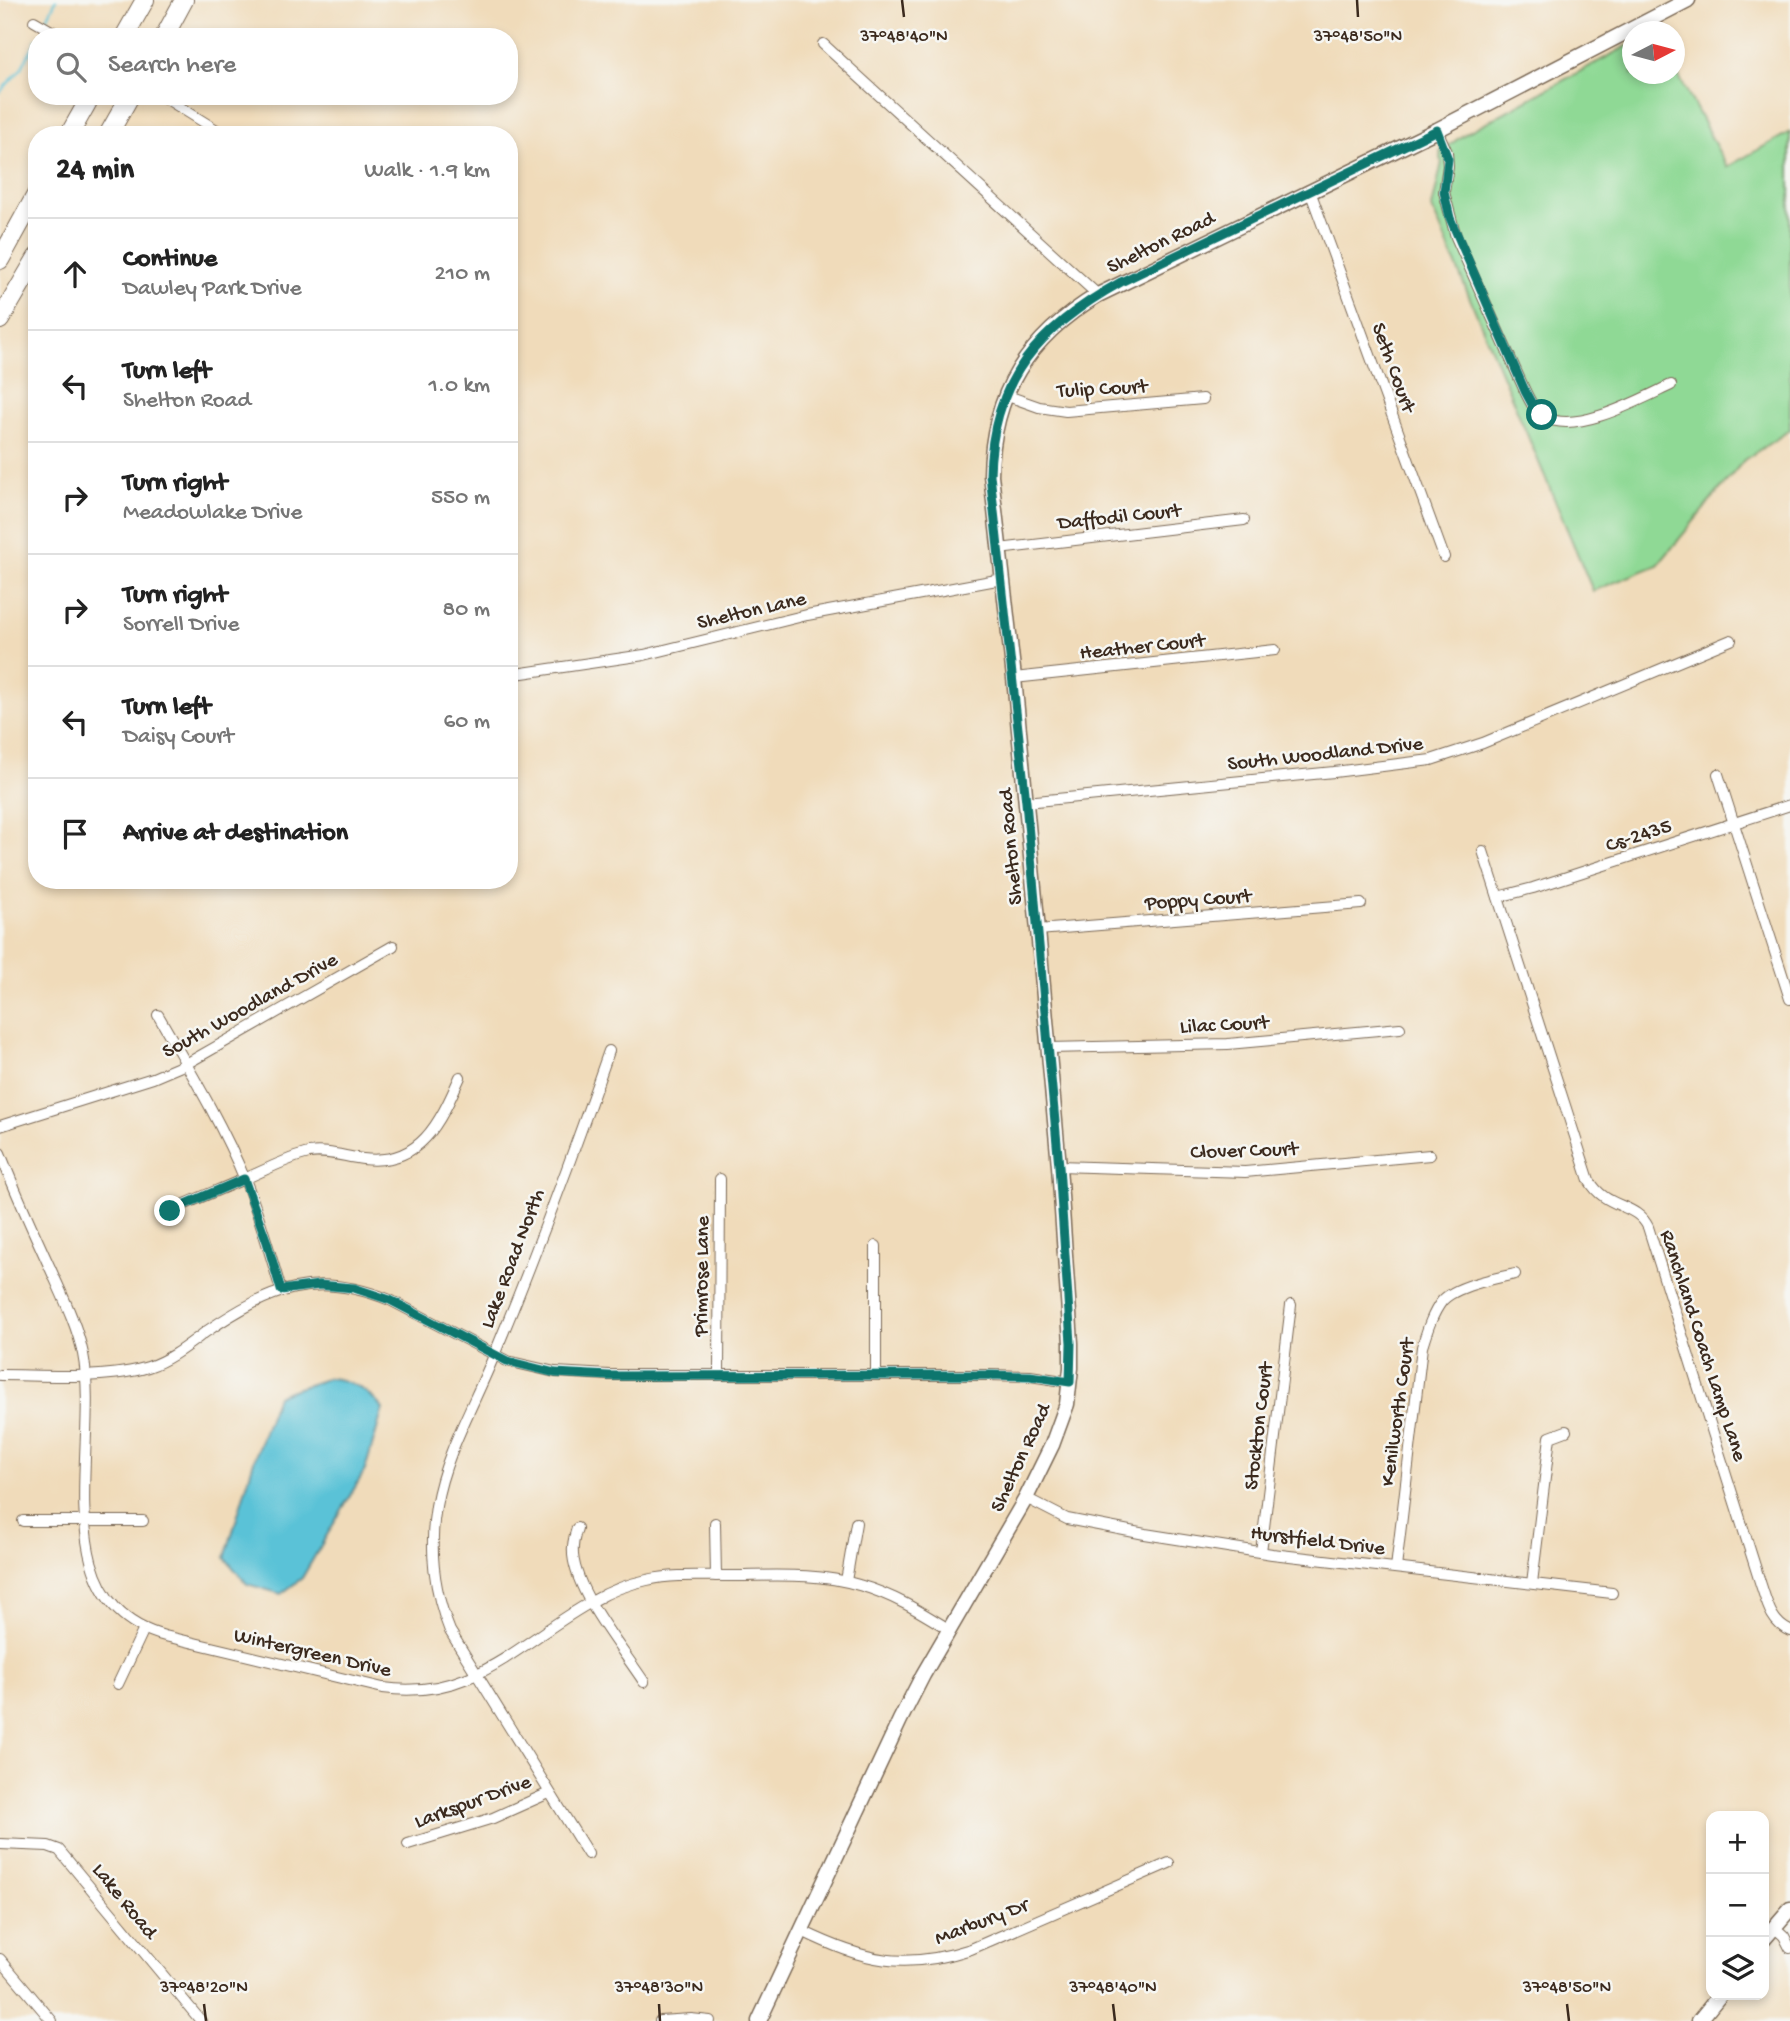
<!DOCTYPE html>
<meta charset="utf-8">
<style>
body{margin:0;font-family:"Gochi Hand",sans-serif;background:#f2f2f2;color:#222}
.controls{position:absolute;right:21px;bottom:21px;display:grid;overflow:hidden;border-radius:14px;box-shadow:0 4px 10px #0003}
.controls button{width:63px;height:63px;display:grid;place-items:center;padding:0;border:0;border-bottom:2px solid #e0e0e0;background:#fff;color:#222;font:35px sans-serif}
.compass{position:absolute;left:1622px;top:21px;width:63px;height:63px;border-radius:50%;background:#fff;box-shadow:0 4px 10px #0003;rotate:84deg}
.stop{position:absolute;width:21px;height:21px;margin:-16px;border:5px solid #0f766e;border-radius:50%;background:#fff}
.stop.end{background:#0f766e;border-color:#fff;box-shadow:0 2px 7px #0008}
.list{margin:0;padding:0;list-style:none}
h2{display:flex;justify-content:space-between;align-items:center;height:91px;margin:0;padding:0 28px;font-size:30px}
h2 small{font-size:23px;font-weight:400;color:#767676}
.list li{display:grid;grid-template-columns:46px 1fr auto;gap:21px;align-items:center;box-sizing:border-box;height:112px;padding:0 28px;border-top:2px solid #e0e0e0}
.list b{display:block;font-size:26px;white-space:nowrap}
.list p{margin:0;font-size:23px;white-space:nowrap;color:#767676}
.list em{font-size:23px;font-style:normal;color:#767676}
.icon{flex:none;width:38px;height:38px;fill:none;stroke:currentColor;stroke-width:2;stroke-linecap:round;stroke-linejoin:round}
.map{position:relative;flex:none;width:1790px;height:2021px;overflow:hidden}
.search{position:absolute;background:#fff;box-shadow:0 4px 10px #0003;left:28px;top:28px;width:490px;height:77px;display:flex;align-items:center;gap:18px;box-sizing:border-box;padding:0 24px;border-radius:28px;color:#767676;font-size:26px}
.panel{position:absolute;background:#fff;box-shadow:0 4px 10px #0003;left:28px;top:126px;width:490px;height:763px;border-radius:28px}
.map>svg:first-child{display:block}
</style>
<div class="map">
<svg width="1790" height="2021" viewBox="0 0 1790 2021">
<rect width="100%" height="100%" fill="#f6f6f2"/>
<filter id="ink" filterUnits="userSpaceOnUse"><feTurbulence type="fractalNoise" baseFrequency=".0143" numOctaves="2"/><feDisplacementMap in="SourceGraphic" scale="14" xChannelSelector="R" yChannelSelector="G"/><feConvolveMatrix kernelMatrix="1 2 1 2 8 2 1 2 1" color-interpolation-filters="sRGB"/></filter>
<filter id="wash" filterUnits="userSpaceOnUse"><feTurbulence type="fractalNoise" baseFrequency=".00686" numOctaves="4" result="noise"/><feDisplacementMap in="SourceGraphic" scale="28" xChannelSelector="R" yChannelSelector="G"/><feGaussianBlur stdDeviation="1.57" result="paint"/><feColorMatrix in="noise" values="0 0 0 0 0 0 0 0 0 0 0 0 0 0 0 0 0 1.4 0 .05"/><feComposite in="paint" operator="in"/></filter>
<g filter="url(#wash)">
<rect width="100%" height="100%" fill="#f0dbba"/>
<path fill="#8fd995" stroke="#65825a" stroke-width="2" d="M1627,46L1632,47V74H1674L1675,69L1727,167L1790,132V430L1744,460L1658,565L1593,591L1432,208L1442,162L1440,152L1466,133Z"/>
<path fill="#5ac2d7" stroke="#4a767a" stroke-width="2" d="M328,1378C350,1379 369,1392 383,1409L365,1470L302,1578L281,1594L247,1584L225,1558L256,1454L277,1396C294,1388 311,1385 328,1378Z"/>
<g fill="none" stroke-linecap="round" stroke-linejoin="round">
<g stroke="#5ac2d7" stroke-width="2.5">
<path d="M44,25L56,0"/>
<path d="M0,92L21,69L37,39"/>
</g>
</g>
</g>
<g filter="url(#ink)">
<g fill="none" stroke-linecap="round" stroke-linejoin="round">
<g stroke="#7a6855" stroke-width="12">
<g id="street">
<path d="M34,21L62,37"/>
<path d="M823,44L1098,295"/>
<path d="M162,96L223,134"/>
<path d="M1437,130L1447,152L1448,166L1444,192L1456,237L1525,391C1530,401 1534,411 1545,417C1576,435 1641,399 1671,385"/>
<path d="M1310,191L1444,557"/>
<path d="M1005,395L1039,407L1066,411L1203,399"/>
<path d="M999,549L1244,520"/>
<path d="M509,675L644,655L807,615L1002,579"/>
<path d="M1014,678L1275,650"/>
<path d="M1718,774L1790,999"/>
<path d="M1026,802L1334,772L1431,760L1483,743L1731,640"/>
<path d="M1483,851L1589,1180C1606,1210 1636,1202 1648,1227L1760,1582C1767,1602 1770,1622 1790,1631"/>
<path d="M1498,897L1533,888L1790,805"/>
<path d="M1038,930L1361,904"/>
<path d="M158,1015C189,1069 222,1124 246,1182C260,1217 270,1254 281,1290"/>
<path d="M1049,1048L1228,1044L1400,1028"/>
<path d="M0,1126L153,1078L186,1064L393,946"/>
<path d="M0,1153C16,1193 33,1231 51,1270C63,1297 77,1325 83,1354C101,1443 42,1603 165,1636L383,1688C475,1701 520,1641 593,1601C610,1591 628,1584 647,1580C673,1574 701,1576 727,1576C771,1576 817,1572 859,1585C892,1594 921,1612 950,1630"/>
<path d="M1059,1166L1245,1172L1430,1155"/>
<path d="M170,1211C195,1199 219,1190 244,1179C266,1170 287,1158 309,1153C327,1150 345,1157 363,1159C421,1166 440,1122 460,1077"/>
<path d="M719,1374L720,1179"/>
<path d="M0,1375C43,1375 108,1380 148,1367C170,1360 189,1344 207,1331C270,1288 316,1270 390,1300L507,1361L555,1372L609,1375H989L1030,1376L1070,1382"/>
<path d="M876,1375V1246"/>
<path d="M1026,1498L1067,1519L1145,1534L1272,1554L1612,1593"/>
<path d="M23,1521H143"/>
<path d="M715,1523L716,1576"/>
<path d="M577,1528C574,1537 572,1545 573,1555C577,1595 622,1648 644,1682"/>
<path d="M1261,1552L1291,1305"/>
<path d="M1396,1568L1422,1347C1427,1331 1432,1314 1442,1301C1455,1286 1496,1278 1515,1274"/>
<path d="M846,1581L856,1523"/>
<path d="M1532,1583L1550,1437L1566,1431"/>
<path d="M118,1684L144,1629"/>
<path d="M0,1844L48,1846L59,1850L201,2021"/>
<path d="M408,1844L493,1818L549,1793"/>
<path d="M588,1854L450,1631C434,1592 429,1548 436,1506C445,1453 475,1403 495,1353C536,1254 574,1152 609,1051"/>
<path d="M1774,1927L1784,1936L1790,1948"/>
<path d="M802,1931C864,1961 903,1971 971,1949L1169,1863"/>
<path d="M0,1959L52,2021"/>
<path d="M660,2021L691,2019L710,2021"/>
</g>
</g>
<g stroke="#7a6855" stroke-width="17">
<g id="secondary">
<path d="M1764,1939L1790,1909"/>
<path d="M759,2021L900,1720L923,1675L1026,1498L1052,1445L1067,1404L1071,1368V1343L1059,1166L1038,930L1014,678L991,475C992,393 1028,337 1098,295L1437,130L1688,0"/>
<path d="M1699,2021L1720,1995"/>
</g>
</g>
<g stroke="#7a6855" stroke-width="20">
<g id="highway">
<path d="M124,37L145,0"/>
<path d="M164,37L184,0"/>
<path d="M69,135L91,96"/>
<path d="M108,135L130,96"/>
<path d="M0,260L37,193"/>
<path d="M0,320L37,257"/>
</g>
</g>
<use href="#street" stroke="#fff" stroke-width="10"/>
<use href="#secondary" stroke="#fff" stroke-width="14"/>
<use href="#highway" stroke="#fff" stroke-width="18"/>
</g>
</g>
<g fill="none" stroke-linecap="round" stroke-linejoin="round" filter="url(#ink)">
<path stroke="#0f766e" stroke-width="9" d="M170,1211L244,1179L267,1242L281,1290L319,1285L354,1288L390,1300L507,1361L555,1373L609,1376L989,1375L1030,1376L1070,1382L1071,1343L1059,1166L1026,802L990,475C992,378 1040,327 1121,282L1437,130L1448,159L1444,192L1450,218L1525,391L1532,404L1542,415"/>
</g>
<path fill="none" stroke="#3b2a1e" stroke-width="2.5" d="M902,0L904,17M1357,0L1358,17M204,2004L206,2021M659,2004L660,2021M1113,2004L1115,2021M1567,2004L1569,2021"/>
<g text-anchor="middle" stroke-width="5" stroke-linejoin="round" paint-order="stroke">
<g font-size="21" fill="#3b2a1e" stroke="#f6f6f2">
<text transform="translate(1160 241) rotate(-26)" y="7">Shelton Road</text>
<text transform="translate(1395 367) rotate(70)" y="7">Seth Court</text>
<text transform="translate(1102 387) rotate(-3)" y="7">Tulip Court</text>
<text transform="translate(1119 515) rotate(-6)" y="7">Daffodil Court</text>
<text transform="translate(751 609) rotate(-13)" y="7">Shelton Lane</text>
<text transform="translate(1142 645) rotate(-6)" y="7">Heather Court</text>
<text transform="translate(1325 752) rotate(-6)" y="7">South Woodland Drive</text>
<text transform="translate(1638 834) rotate(-18)" y="7">Cs-2435</text>
<text transform="translate(1009 847) rotate(-95)" y="7">Shelton Road</text>
<text transform="translate(1198 898) rotate(-4)" y="7">Poppy Court</text>
<text transform="translate(249 1004) rotate(-29)" y="7">South Woodland Drive</text>
<text transform="translate(1224 1023) rotate(-3)" y="7">Lilac Court</text>
<text transform="translate(1244 1149) rotate(-2)" y="7">Clover Court</text>
<text transform="translate(511 1258) rotate(-69)" y="7">Lake Road North</text>
<text transform="translate(700 1276) rotate(-89)" y="7">Primrose Lane</text>
<text transform="translate(1705 1345) rotate(72)" y="7">Ranchland Coach Lamp Lane</text>
<text transform="translate(1396 1412) rotate(-82)" y="7">Kenilworth Court</text>
<text transform="translate(1257 1426) rotate(-83)" y="7">Stockton Court</text>
<text transform="translate(1019 1457) rotate(-65)" y="7">Shelton Road</text>
<text transform="translate(1318 1539) rotate(7)" y="7">Hurstfield Drive</text>
<text transform="translate(313 1651) rotate(13)" y="7">Wintergreen Drive</text>
<text transform="translate(472 1800) rotate(-20)" y="7">Larkspur Drive</text>
<text transform="translate(126 1900) rotate(51)" y="7">Lake Road</text>
<text transform="translate(981 1920) rotate(-21)" y="7">Marbury Dr</text>
</g>
</g>
<g font-size="18" text-anchor="middle" fill="#3b2a1e" stroke="#f6f6f2" stroke-width="5" stroke-linejoin="round" paint-order="stroke">
<text x="904" y="41">37°48'40"N</text>
<text x="1358" y="41">37°48'50"N</text>
<text x="204" y="1992">37°48'20"N</text>
<text x="659" y="1992">37°48'30"N</text>
<text x="1113" y="1992">37°48'40"N</text>
<text x="1567" y="1992">37°48'50"N</text>
</g>
</svg>
<div class="controls">
<button>+</button>
<button>−</button>
<button><svg class="icon" aria-label="layers" viewBox="0 0 24 24"><path d="M12 4l9 5-9 5-9-5zM3 14l9 5 9-5"/></svg></button>
</div>
<svg class="compass" viewBox="-18 -18 36 36"><path d="M0-13l5 13h-10z" fill="#e53935"/><path d="M0 13l5-13h-10z" fill="#767676"/></svg>
<div class="stop" style="left:1542px;top:415px"></div>
<div class="stop end" style="left:170px;top:1211px"></div>
<div class="search"><svg class="icon" aria-label="search" viewBox="0 0 24 24"><circle cx="10" cy="10" r="6"/><path d="M15 15l6 6"/></svg>Search here</div>
<section class="panel">
<h2>24 min<small>Walk · 1.9 km</small></h2>
<ul class="list">
<li><svg class="icon" aria-label="ahead" viewBox="0 0 24 24"><path d="M12 20V5M6 11l6-6 6 6"/></svg><div><b>Continue</b><p>Dawley Park Drive</p></div><em>210 m</em></li>
<li><svg class="icon" aria-label="left" viewBox="0 0 24 24"><path d="M17 20v-9H6M10 6l-5 5 5 5"/></svg><div><b>Turn left</b><p>Shelton Road</p></div><em>1.0 km</em></li>
<li><svg class="icon" aria-label="right" viewBox="0 0 24 24"><path d="M7 20v-9h11M14 6l5 5-5 5"/></svg><div><b>Turn right</b><p>Meadowlake Drive</p></div><em>550 m</em></li>
<li><svg class="icon" aria-label="right" viewBox="0 0 24 24"><path d="M7 20v-9h11M14 6l5 5-5 5"/></svg><div><b>Turn right</b><p>Sorrell Drive</p></div><em>80 m</em></li>
<li><svg class="icon" aria-label="left" viewBox="0 0 24 24"><path d="M17 20v-9H6M10 6l-5 5 5 5"/></svg><div><b>Turn left</b><p>Daisy Court</p></div><em>60 m</em></li>
<li><svg class="icon" aria-label="arrive" viewBox="0 0 24 24"><path d="M6 21V4h12l-3 4 3 4H6"/></svg><div><b>Arrive at destination</b></div></li>
</ul>
</section>
</div>
